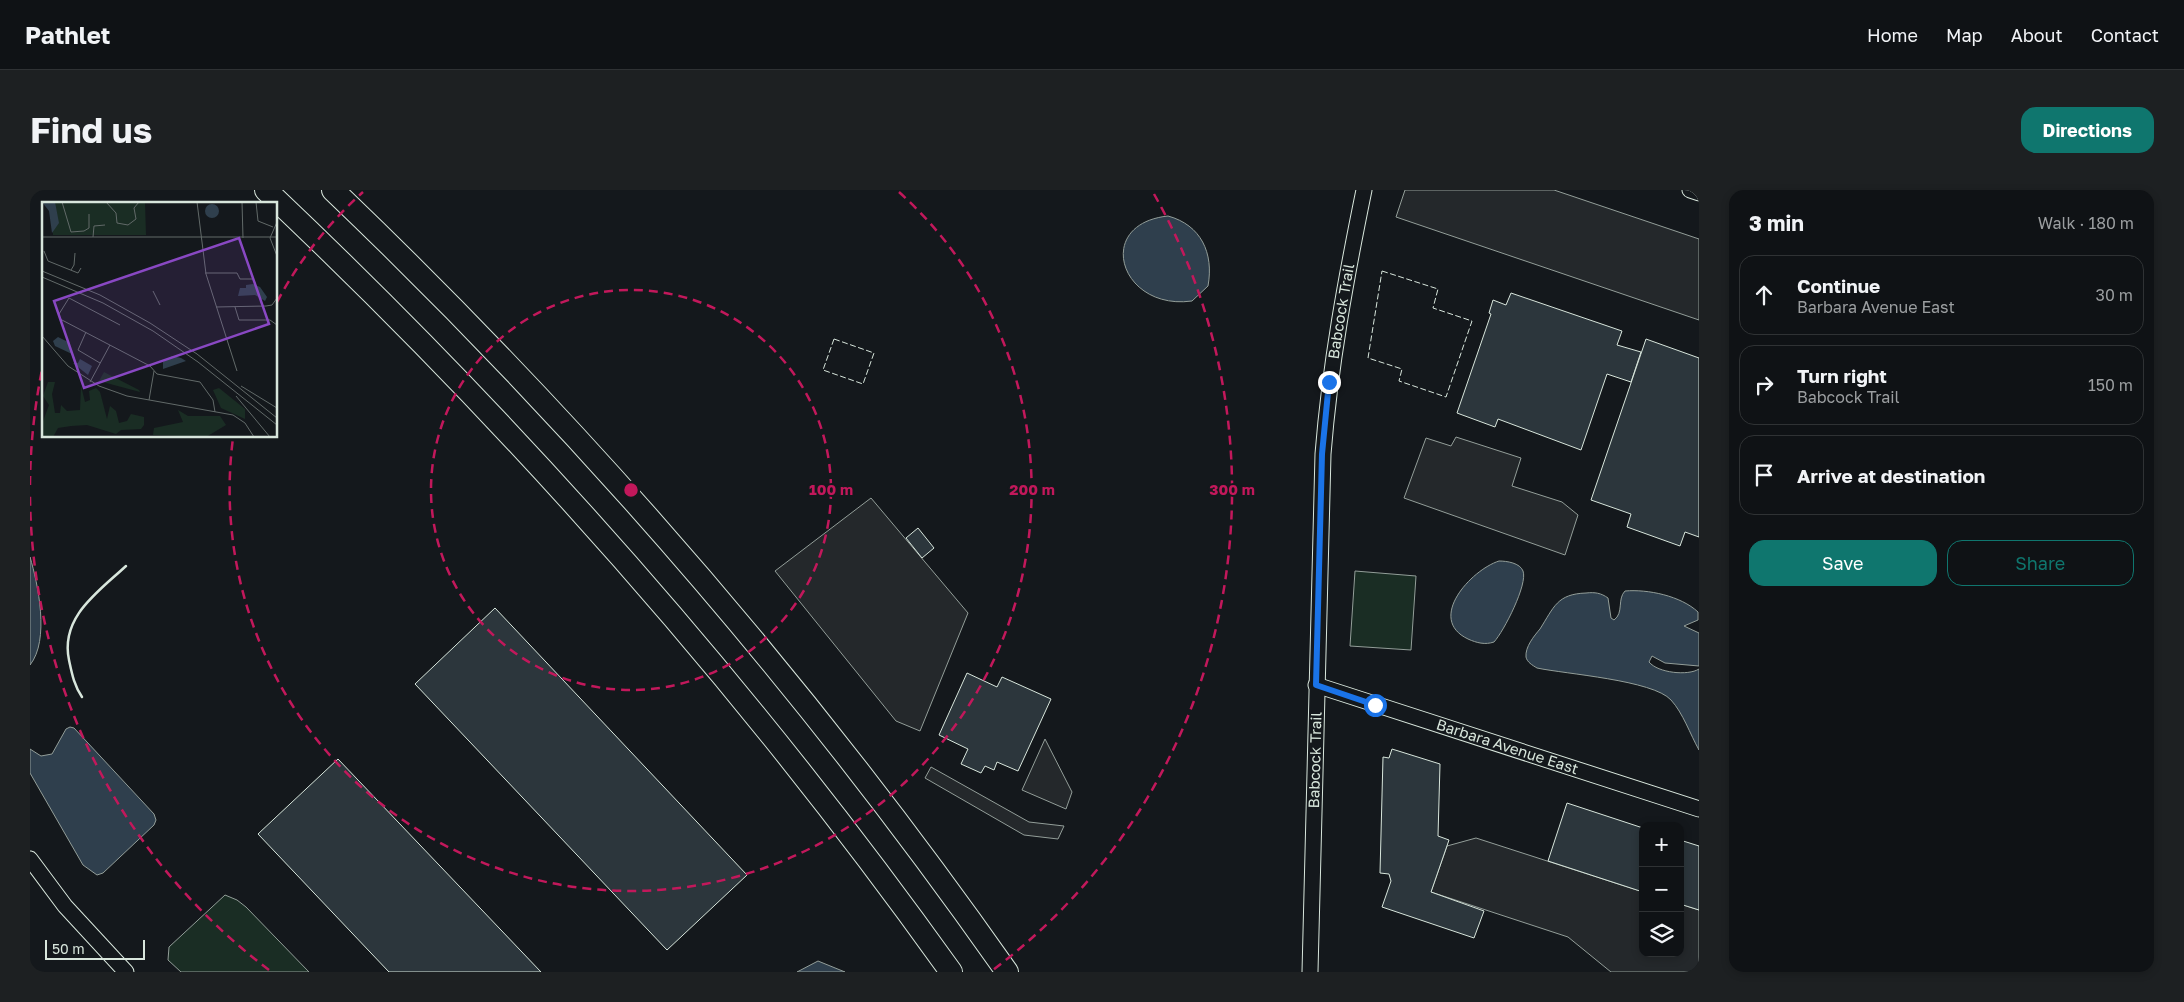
<!DOCTYPE html>
<meta charset="utf-8">
<style>
body{margin:0;font-family:"Golos Text",sans-serif;background:#1d2022;color:#f1f3f6}
.controls{position:absolute;right:15px;bottom:15px;display:grid;overflow:hidden;border-radius:10px;box-shadow:0 2px 8px #0003}
.controls button{width:45px;height:45px;display:grid;place-items:center;padding:0;border:0;border-bottom:1px solid #2f3234;background:#0f1215;color:#f1f3f6;font:25px sans-serif}
.scale{position:absolute;left:15px;bottom:12px;width:100px;box-sizing:border-box;padding-left:5px;border:2px solid #d8e6dc;border-top:0;font-size:14px;line-height:18px;white-space:nowrap;color:#d8e6dc;-webkit-text-stroke:4px #14181c;paint-order:stroke}
.stop{position:absolute;width:15px;height:15px;margin:-11px;border:4px solid #1a73e8;border-radius:50%;background:#fff}
.stop.end{background:#1a73e8;border-color:#fff;box-shadow:0 1px 5px #0008}
.list{margin:0;padding:0;list-style:none}
h2{display:flex;justify-content:space-between;align-items:center;height:65px;margin:0;padding:0 20px;font-size:21px}
h2 small{font-size:16px;font-weight:400;color:#9b9ea0}
.list li{display:grid;grid-template-columns:32px 1fr auto;gap:15px;align-items:center;box-sizing:border-box;height:80px;margin:0 10px 10px;padding:0 10px;border:1px solid #2f3234;border-radius:15px}
.list b{display:block;font-size:19px;white-space:nowrap}
.list p{margin:0;font-size:16px;white-space:nowrap;color:#9b9ea0}
.list em{font-size:16px;font-style:normal;color:#9b9ea0}
.actions{display:flex;gap:10px;padding:15px 20px}
.actions a{flex:1;padding:11px 0;border:1px solid #0f766e;border-radius:15px;text-align:center;font-size:18px;color:#0f766e}
.actions .main{background:#0f766e;color:#fff}
.icon{flex:none;width:28px;height:28px;fill:none;stroke:currentColor;stroke-width:2;stroke-linecap:round;stroke-linejoin:round}
.map{position:relative;flex:none;width:1669px;height:782px;overflow:hidden;border-radius:15px}
header{display:flex;align-items:center;gap:30px;box-sizing:border-box;height:70px;padding:0 25px;background:#0f1215;border-bottom:1px solid #2f3234}
header strong{font-size:24px}
nav{display:flex;gap:28px;margin-inline-start:auto;font-size:18px}
.intro{display:flex;align-items:center;justify-content:space-between;box-sizing:border-box;height:120px;padding:0 30px}
h1{margin:0;font-size:35px}
.button{padding:12px 22px;border-radius:15px;background:#0f766e;color:#fff;font-size:18px;font-weight:700}
main{display:flex;gap:30px;padding:0 30px}
aside{flex:1;background:#0f1215;border-radius:15px;box-shadow:0 2px 8px #0003}
.map>svg:first-child{display:block}
</style>
<header>
<strong>Pathlet</strong>
<nav><a>Home</a><a>Map</a><a>About</a><a>Contact</a></nav>
</header>
<div class="intro"><h1>Find us</h1><a class="button">Directions</a></div>
<main>
<div class="map">
<svg width="1669" height="782" viewBox="0 0 1669 782">
<rect width="100%" height="100%" fill="#14181c"/>
<g fill="#1a2d24" stroke="#939e99">
<path d="M1325,381L1386,386L1381,460L1320,456Z"/>
<path d="M195,705L207,710L216,717L279,782H151L138,770L139,757Z"/>
</g>
<g fill="#24282b" stroke="#939e99">
<path d="M1375,0H1524L1669,49V130L1366,27Z"/>
<path d="M1426,247L1491,268L1482,296L1532,312L1548,325L1535,365L1374,308L1396,248L1421,256Z"/>
<path d="M841,308L938,423L890,541L866,531L745,381Z"/>
<path d="M1015,549L1042,602L1036,619L992,600Z"/>
<path d="M901,577L999,632L1034,636L1028,649L994,645L895,588Z"/>
<path d="M1446,648L1613,702V763H1650V714L1669,720V782H1581L1538,747L1401,702L1417,656Z"/>
</g>
<g fill="#2f3f4d" stroke="#939e99">
<path d="M1138,26C1171,35 1184,63 1178,96L1162,111C1090,121 1063,34 1138,26Z"/>
<path d="M0,367C8,394 20,450 0,475Z"/>
<path d="M1469,371C1477,371 1490,373 1493,381C1498,394 1474,441 1464,452C1455,455 1447,453 1438,449C1396,429 1441,380 1469,371Z"/>
<path d="M1595,401C1618,399 1651,406 1668,422V430L1654,436L1669,443V476L1635,473L1622,466L1619,472C1628,483 1658,486 1669,479V560C1660,544 1653,523 1641,510C1623,490 1535,484 1507,478C1502,475 1497,472 1496,467C1495,457 1504,446 1510,439C1524,417 1527,404 1556,403C1565,402 1571,403 1578,408L1581,428L1584,430C1594,423 1587,409 1595,401Z"/>
<path d="M40,537L44,538L124,624L126,630L124,635L73,683L67,685L53,675L0,583V559L11,566L22,564L36,539Z"/>
<path d="M788,771L815,782H767Z"/>
</g>
<g fill="#2c363c" stroke="#d8e6dc">
<path d="M1481,103L1592,141L1587,155L1611,162L1601,192L1577,184L1551,260L1468,229L1465,237L1427,223L1461,124L1459,123L1463,110L1476,115Z"/>
<path d="M1616,149L1669,168V347L1655,342L1650,356L1597,337L1601,324L1561,310Z"/>
<path d="M888,338L904,358L892,368L876,348Z"/>
<path d="M465,418L717,685L637,760L385,494Z"/>
<path d="M937,483L967,497L972,487L1021,509L988,581L967,572L964,580L955,576L951,583L931,574L938,559L909,545Z"/>
<path d="M1362,559L1410,574L1408,646L1419,650L1401,702L1454,721L1444,748L1352,717L1361,691L1359,684L1350,683L1353,567L1359,568Z"/>
<path d="M308,569L511,782H359L228,644Z"/>
<path d="M1537,613L1613,638V702L1518,671Z"/>
<path d="M1650,650L1669,656V720L1650,714Z"/>
</g>
<g fill="none" stroke-linecap="round" stroke-linejoin="round">
<g stroke="#d8e6dc" stroke-width="17">
<g id="minor">
<path d="M1660,0L1669,3"/>
<path id="s1" d="M1286,495L1669,619"/>
<path d="M0,669L35,716L96,782"/>
<path id="s2" d="M1280,782L1293,264C1300,175 1316,88 1334,0"/>
</g>
</g>
<g stroke="#d8e6dc" stroke-width="24">
<g id="highway">
<path d="M236,0C489,239 719,499 921,782"/>
<path d="M303,0C552,238 779,500 977,782"/>
</g>
</g>
<use href="#minor" stroke="#14181c" stroke-width="15"/>
<use href="#highway" stroke="#14181c" stroke-width="22"/>
<g stroke="#d8e6dc" stroke-width="1" stroke-dasharray="6 2.5" stroke-linecap="butt">
<path d="M1352,81L1408,99L1403,118L1442,131L1416,207L1369,191L1372,179L1338,168Z"/>
<path d="M804,149L844,163L833,194L793,180Z"/>
</g>
<path stroke="#d8e6dc" stroke-width="2.5" d="M52,507C44,495 42,484 39,470C30,427 68,402 96,376"/>
</g>
<g fill="none" stroke-linecap="round" stroke-linejoin="round">
<path stroke="#1a73e8" stroke-width="6" d="M1299,192L1292,264L1286,495L1345,515"/>
</g>
<g fill="none" stroke="#c2185b" stroke-width="2.5" stroke-dasharray="9 6">
<circle cx="601" cy="300" r="200"/>
<path d="M247 112A401 401 0 0 1 333 2M869 2A401 401 0 1 1 203 248"/>
<path d="M239 780A601 601 0 0 1 0 305M0 295A601 601 0 0 1 13 175M1124 4A601 601 0 0 1 963 780"/>
</g>
<g text-anchor="middle" stroke-width="4" stroke-linejoin="round" paint-order="stroke">
<g font-size="15" fill="#d8e6dc" stroke="#14181c">
<text dy="5" stroke="none"><textPath href="#s2" startOffset="662">Babcock Trail</textPath></text>
<text dy="5" stroke="none"><textPath href="#s1" startOffset="201">Barbara Avenue East</textPath></text>
<text dy="5" stroke="none"><textPath href="#s2" startOffset="212">Babcock Trail</textPath></text>
</g>
</g>
<g transform="translate(12 12)">
<rect width="235" height="235" fill="#14181c"/>
<path d="M11,0H103L104,33H11ZM62,170L97,188L98,190L57,179ZM6,180H13L10,192L13,211H18L19,203L25,209L38,208L39,184L43,200L48,198L47,189L54,186L58,190L65,217L68,204L74,209L77,221L85,219L89,212L102,215V223L99,227L79,228L74,232L45,223L29,224L16,226L11,235H1L0,222L7,203L1,194ZM177,186L203,207V217L179,206L171,188ZM136,208L146,214H178L184,223L164,235L111,233L112,226L141,220Z" fill="#1a2d24"/>
<path d="M13,0L17,21L10,31L7,9L0,0ZM163 9a7 7 0 1 1 14 0a7 7 0 1 1-14 0ZM211,82L218,85L225,95L223,99L213,93L196,94L198,86H204V83ZM16,135L26,140L30,152L13,144L11,139ZM130,154L139,156L144,159L121,167V160ZM38,157L50,164L46,173L31,161H36Z" fill="#2f3f4d"/>
<path fill="none" stroke="#626a69" stroke-width="1" d="M20,0L29,30L42,29L47,26V12M64,0L74,11L75,21L86,23L94,17L92,6L97,0M155,0L164,72L195,169M200,0L201,36M214,0L216,19L231,25M235,20L228,36L235,54M0,35H235M51,35L52,24L63,23M2,49L6,59L36,71L39,66M29,68L32,63L33,51M0,69L58,93L108,121L155,152L235,216M163,71H195L198,77H210M0,75L61,101L111,129L156,160L235,223M111,89L118,103M174,105L224,104L230,103L235,96M193,105L197,118H228L235,123M78,123L27,96L17,112L18,117L108,164L115,172L158,180L171,198L173,210M44,130L36,148L58,161M0,134L26,164L57,184L85,194L191,213L203,221L212,235M48,180L68,143M199,184L235,206M194,194L228,235M107,198L112,169"/>
<path fill="#8948c3" fill-opacity="0.15" stroke="#8948c3" stroke-width="2.5" d="M197,36L227,122L42,186L12,99Z"/>
<rect width="235" height="235" fill="none" stroke="#d8e6dc" stroke-width="2.5"/>
</g>
<circle cx="601" cy="300" r="8" fill="#c2185b" stroke="#14181c" stroke-width="2.5"/>
<g font-size="15" text-anchor="middle" font-weight="bold" fill="#c2185b" stroke="#14181c" stroke-width="4" stroke-linejoin="round" paint-order="stroke">
<text x="801" y="305">100 m</text>
<text x="1002" y="305">200 m</text>
<text x="1202" y="305">300 m</text>
</g>
</svg>
<div class="controls">
<button>+</button>
<button>−</button>
<button><svg class="icon" aria-label="layers" viewBox="0 0 24 24"><path d="M12 4l9 5-9 5-9-5zM3 14l9 5 9-5"/></svg></button>
</div>
<div class="scale">50 m</div>
<div class="stop" style="left:1345px;top:515px"></div>
<div class="stop end" style="left:1299px;top:192px"></div>
</div>
<aside>
<h2>3 min<small>Walk · 180 m</small></h2>
<ul class="list">
<li><svg class="icon" aria-label="ahead" viewBox="0 0 24 24"><path d="M12 20V5M6 11l6-6 6 6"/></svg><div><b>Continue</b><p>Barbara Avenue East</p></div><em>30 m</em></li>
<li><svg class="icon" aria-label="right" viewBox="0 0 24 24"><path d="M7 20v-9h11M14 6l5 5-5 5"/></svg><div><b>Turn right</b><p>Babcock Trail</p></div><em>150 m</em></li>
<li><svg class="icon" aria-label="arrive" viewBox="0 0 24 24"><path d="M6 21V4h12l-3 4 3 4H6"/></svg><div><b>Arrive at destination</b></div></li>
</ul>
<div class="actions"><a class="main">Save</a><a>Share</a></div>
</aside>
</main>
